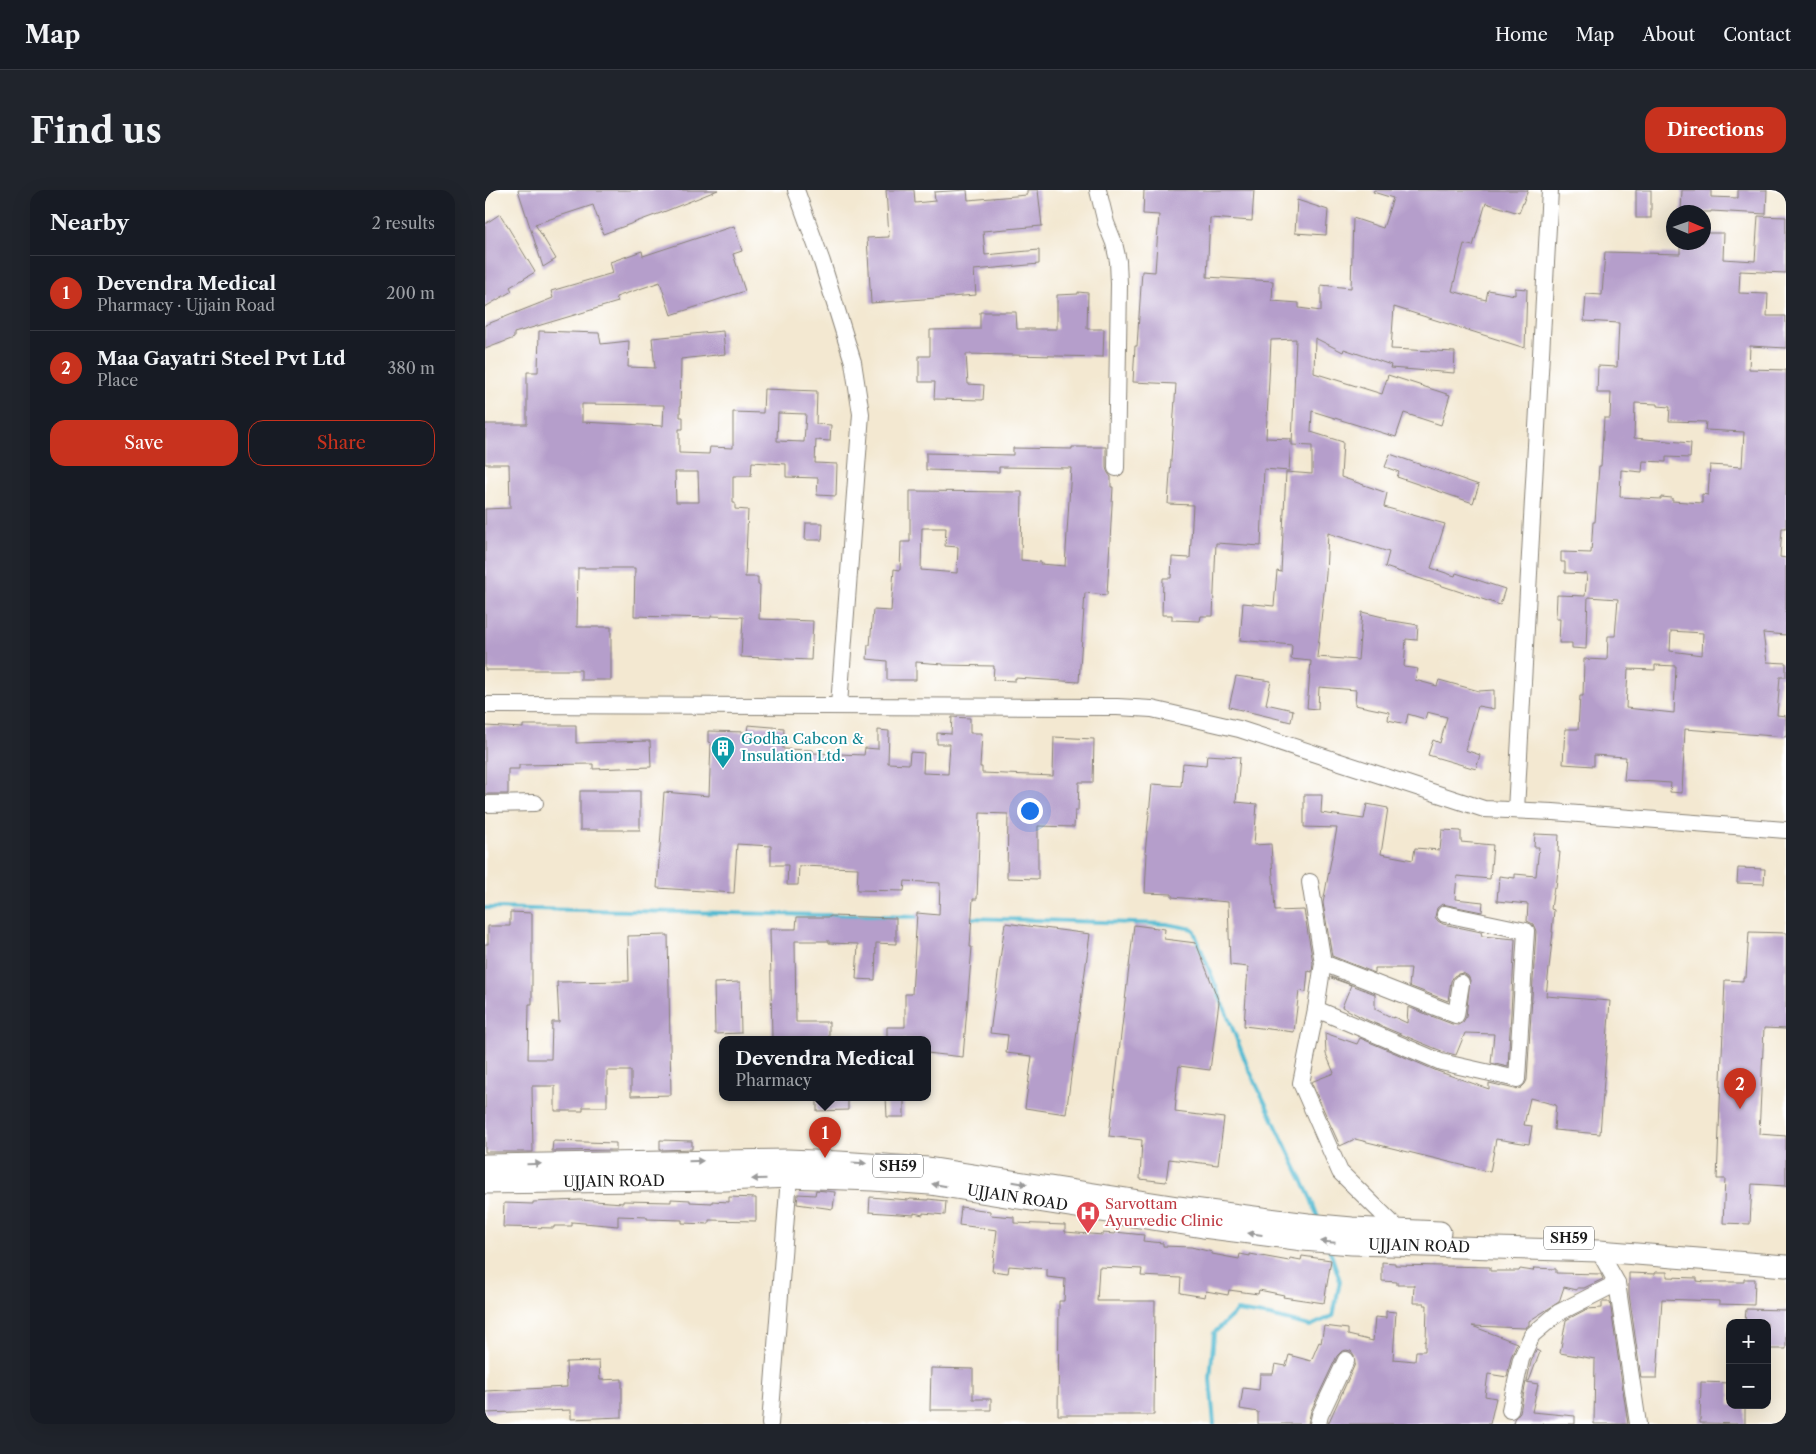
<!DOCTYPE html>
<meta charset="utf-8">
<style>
body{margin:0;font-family:"Libre Caslon Text",serif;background:#20242c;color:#f1f3f6}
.controls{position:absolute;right:15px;bottom:15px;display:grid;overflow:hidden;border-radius:10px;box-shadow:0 5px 20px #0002}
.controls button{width:45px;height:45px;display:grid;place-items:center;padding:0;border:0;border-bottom:1px solid #363941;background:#171b24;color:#f1f3f6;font:25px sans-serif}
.compass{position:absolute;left:1181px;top:15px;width:45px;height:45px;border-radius:50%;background:#171b24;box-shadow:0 5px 20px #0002;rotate:92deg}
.you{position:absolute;left:544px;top:620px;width:18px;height:18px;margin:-12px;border:4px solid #fff;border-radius:50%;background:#1a73e8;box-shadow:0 0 0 8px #1a73e833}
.badge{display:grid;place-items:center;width:32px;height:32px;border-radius:50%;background:#c8321e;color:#fff;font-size:16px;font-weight:700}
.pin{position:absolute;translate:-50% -41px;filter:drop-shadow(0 1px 2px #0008)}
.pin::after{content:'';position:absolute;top:26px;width:18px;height:15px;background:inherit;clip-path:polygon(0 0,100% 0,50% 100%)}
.popup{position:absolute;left:234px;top:846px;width:212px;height:65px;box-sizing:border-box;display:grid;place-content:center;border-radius:10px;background:#171b24;filter:drop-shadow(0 1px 4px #0005);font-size:16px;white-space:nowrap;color:#9ea1a6}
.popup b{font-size:19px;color:#f1f3f6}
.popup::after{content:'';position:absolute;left:50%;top:100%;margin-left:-10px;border:10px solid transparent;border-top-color:#171b24}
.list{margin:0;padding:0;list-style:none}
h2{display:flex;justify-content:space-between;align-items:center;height:65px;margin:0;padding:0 20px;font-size:21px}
h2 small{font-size:16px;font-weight:400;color:#9ea1a6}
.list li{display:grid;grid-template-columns:32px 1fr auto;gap:15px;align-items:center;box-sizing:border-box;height:75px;padding:0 20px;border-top:1px solid #363941}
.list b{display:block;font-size:19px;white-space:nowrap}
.list p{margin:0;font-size:16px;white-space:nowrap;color:#9ea1a6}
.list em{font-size:16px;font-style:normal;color:#9ea1a6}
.actions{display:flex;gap:10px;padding:15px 20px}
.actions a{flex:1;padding:11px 0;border:1px solid #c8321e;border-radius:15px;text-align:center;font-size:18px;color:#c8321e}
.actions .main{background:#c8321e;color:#fff}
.map{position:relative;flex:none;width:1301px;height:1234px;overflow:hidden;border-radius:15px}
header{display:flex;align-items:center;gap:30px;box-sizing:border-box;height:70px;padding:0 25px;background:#171b24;border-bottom:1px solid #363941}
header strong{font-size:24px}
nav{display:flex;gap:28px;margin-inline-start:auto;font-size:18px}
.intro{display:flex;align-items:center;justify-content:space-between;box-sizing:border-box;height:120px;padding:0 30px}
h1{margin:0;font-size:35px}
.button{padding:12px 22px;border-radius:15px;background:#c8321e;color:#fff;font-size:18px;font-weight:700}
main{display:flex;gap:30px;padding:0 30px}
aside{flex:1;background:#171b24;border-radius:15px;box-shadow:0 5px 20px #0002}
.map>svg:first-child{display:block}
</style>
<header>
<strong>Map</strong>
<nav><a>Home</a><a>Map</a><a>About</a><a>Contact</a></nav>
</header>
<div class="intro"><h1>Find us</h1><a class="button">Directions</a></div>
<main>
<aside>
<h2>Nearby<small>2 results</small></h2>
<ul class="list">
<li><span class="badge">1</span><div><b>Devendra Medical</b><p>Pharmacy · Ujjain Road</p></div><em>200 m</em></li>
<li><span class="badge">2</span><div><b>Maa Gayatri Steel Pvt Ltd</b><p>Place</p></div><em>380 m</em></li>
</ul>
<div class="actions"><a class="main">Save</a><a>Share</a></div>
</aside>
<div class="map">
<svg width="1301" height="1234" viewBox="0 0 1301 1234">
<rect width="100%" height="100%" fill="#fff"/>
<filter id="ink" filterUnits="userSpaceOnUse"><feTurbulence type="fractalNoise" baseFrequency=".02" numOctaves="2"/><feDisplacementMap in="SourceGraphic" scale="10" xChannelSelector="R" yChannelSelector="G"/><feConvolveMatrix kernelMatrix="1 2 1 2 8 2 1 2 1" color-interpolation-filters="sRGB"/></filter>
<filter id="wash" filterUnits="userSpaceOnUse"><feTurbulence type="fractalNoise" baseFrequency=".0096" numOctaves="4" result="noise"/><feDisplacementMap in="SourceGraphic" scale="20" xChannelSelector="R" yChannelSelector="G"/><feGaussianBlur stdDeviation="1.12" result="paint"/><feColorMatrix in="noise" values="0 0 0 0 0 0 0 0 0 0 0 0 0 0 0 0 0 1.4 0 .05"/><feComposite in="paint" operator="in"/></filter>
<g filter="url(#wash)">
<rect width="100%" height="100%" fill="#f3e8d1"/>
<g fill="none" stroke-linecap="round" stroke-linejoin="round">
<g stroke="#53bad1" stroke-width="4">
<path d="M0,718L436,727"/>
<path d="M483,728L682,734L708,739L762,875L826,1009L833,1028"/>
<path d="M729,1234L725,1189L729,1143L752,1121L785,1126L825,1136L848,1126L855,1091L844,1058"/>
</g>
</g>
<g id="blocks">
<g fill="#b59ecb" fill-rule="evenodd">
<path d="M33,0H233L181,21L118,44L108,15L50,34L71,69L58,77Z"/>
<path d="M401,0H429L430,13L450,11L449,2L482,0L483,10L542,5V0H553L557,36L498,41L500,65L554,60V74L489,80L491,105L386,113L382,48L404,47Z"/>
<path d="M659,0H769L767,31L725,28L722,87L788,91L787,111L814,113V118L836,121V95L866,98L868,28L898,38L908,8L888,2L889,0H1043L1034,23L1001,13L988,56L979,54L967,101L1001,110L1003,100L1030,105V98L1042,99L1040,158L909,117L906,159L970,162L969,183L905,178L906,175L859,159L858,162L830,148L829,183L897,204L903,185L965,205L956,235L919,223L911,247L827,221L826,242L858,252L856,287L902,303L899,317L960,334L946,378L970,386L971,383L1020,399L1015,415L900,377L904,362L843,343L841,384L832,467L873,470L877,422L902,428V430L933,435L932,450L921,449L919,477L933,479L930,490L952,496L954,490L994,501L1009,500V519L993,516L980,560L995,565L991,579L943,565L948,550L955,553L962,527L942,522L940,529L923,524L921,534L903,530L904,522L870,515L871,500L834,497L833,519L822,518L826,471L806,469L807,455L755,450L758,413L789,416L792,381L796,382L801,282L827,284V256L807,255L811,149L786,150L781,248L806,249L804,281L779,279L776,356L731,353L728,426H716L715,431L687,430V425H677L678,388H686L687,367L705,368L708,315L683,314L691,194L648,192L650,156H652L657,81L670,82L674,25L658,24Z"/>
<rect x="1151" y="0" width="15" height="28"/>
<path d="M1197,0H1226V7L1253,8V0H1282L1281,24L1226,21V22H1196Z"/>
<path d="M812,10L843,20L841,45L810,43Z"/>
<path d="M15,24L50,82L25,97L27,101L0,117V34Z"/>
<path d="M1273,26L1301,27V83L1255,81L1254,103L1283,104L1282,126H1301V158L1265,156L1264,179L1301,180V338H1297L1295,367L1301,368V445L1278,443L1282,472L1301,473V487H1295L1292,525L1301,526V547L1200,539L1197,603L1185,602L1186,593L1139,590L1141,567L1109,565V576L1078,574L1080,539H1093L1095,506H1098L1099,469L1122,470L1123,446H1130L1133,409L1103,407L1101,459L1087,458V453H1074L1075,429H1071L1072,405L1100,406L1102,384L1080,383V372H1076V362L1106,363L1108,332H1110L1114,276H1116L1119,228H1125L1126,203H1112L1113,176L1132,177L1134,133L1099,131L1101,104L1117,105L1120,62L1195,64V52H1218V43H1239L1238,69L1270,71ZM1150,213L1172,214V216L1185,217L1184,231L1221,232L1220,240L1259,242L1257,277L1225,275L1223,305L1217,304V313L1187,311V308L1176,307V309L1135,307L1136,280L1157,282L1158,271L1181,272V267L1205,268L1206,253L1149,248ZM1186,441L1218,443L1217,465L1185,461ZM1170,475L1191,476L1189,523L1141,518L1143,479L1170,480Z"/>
<path d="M249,36L257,61L248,64L260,101L186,125L175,92L131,107L133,112L29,143V148L0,159V135L68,108L66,101L128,83L125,72L157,61L158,66Z"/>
<path d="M593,102L603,103L602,139H619L618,167L481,164L483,194L499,195L498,210L449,209L450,192H434V166H445V140L495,139V122H531L532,139H572V105L593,104Z"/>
<path d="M54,141L114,143L116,154L144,151L143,177L170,178L167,148L238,141L240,164L196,169L195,227H198V239H194V263L224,264L225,257L248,258V222L278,223L279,199L332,201L331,234L346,235L345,251L331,250L330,273L352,274L351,306L332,305L333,288L301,287V274L267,272L266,286H248V313H250V319L263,320L260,387H273V395H275L274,429L328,431L326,470L256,467L258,427L226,426V428L149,426L150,378H93L92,437H126V490H96V480H0V319L25,318L24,274H0V234H42V182H53ZM97,214L179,215L178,236L97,232ZM293,223L321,224L319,252L292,251ZM190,282H213L214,312H191Z"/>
<path d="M587,257H621V278L623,283L626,287V297H628L622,405L600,403L594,492L530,488V491L508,490L509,476L458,475V474L431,472V490H402V471L382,469L383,455H385L388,420L406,421L409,379L415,380L416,352H425V301L537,302L536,370L556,372L555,374L580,376L586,278L514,277V282L441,280V263L528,265V258L587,259ZM437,338H461L460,356L473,357L472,383L436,380Z"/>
<path d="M905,264L994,295L988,313L912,287L914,282L900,277Z"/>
<path d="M321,333H338L337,350H320Z"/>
<path d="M751,486L786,491L781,514L808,520L806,532L744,517Z"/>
<path d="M467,527L485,528V543H497L495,577H497V583L568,586L569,547L609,549L608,592H594L593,621H590L589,637L553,636V689L522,688L523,624L495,623L492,709H488L485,757H487L478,867L442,863V849H402V837H420V804H427L432,723L454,725L455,693L420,691L419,701L372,700L373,678L314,676L313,695H302L303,675H286V656L252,654L249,703L172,698L179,602L224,606L226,553L223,552V541L262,542L263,535L299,538L298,559L328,560V563L379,565L380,558L393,559V540L404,541L403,573L424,574L425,562L439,563L438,583L463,584L465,554H452V543L466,544Z"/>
<path d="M38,535H91V553L165,551L166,577L108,579V574L34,575V579H23V604H0V536L38,538Z"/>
<path d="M722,565L755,567L751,612L772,614L769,655L786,654L790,721L819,720L828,773L827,782L823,781L821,802L814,801L809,842L759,836L763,777L745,775L743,712L687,707V704L660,703L662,663H660L667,594L696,596L698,573L721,575Z"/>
<rect x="95" y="601" width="60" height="39"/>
<path d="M819,605H837L836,623L879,629L882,614L903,618L896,664L928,670L930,658L955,660L957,640L976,641V652L1008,655L1005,689L972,686L970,709L998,712L997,722L957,714L952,718L950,727L953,731L958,734L996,742L997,746L1030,749L1023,877L1006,873L1009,844L980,843L971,865L959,862L884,831L857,817L866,795L846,788V787L890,804V819L908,828L909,827L922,833L923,817L967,834L973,835L978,832L981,827L985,790L983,786L978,783L973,784L969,786L966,791L963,811L924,796L926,778H890V783L847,766L838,713L852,638L819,637Z"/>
<path d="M1050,644L1074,645L1073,662H1075L1071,698L1069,697L1066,719L1069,720L1067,742H1068L1061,806L1125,811L1115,944L1069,940L1071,915L1045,908L1039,935L1047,936L1044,954L1011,949L1005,982L870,949L855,956L826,892L849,883L841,864L840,843L872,854L875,848L952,881L1004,899V893L1030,899L1036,898L1040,894L1042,890L1051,741L1048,734L1042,731L1043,714L1012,711L1014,686L1030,688V684L1051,686L1054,657H1049Z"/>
<path d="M1253,678L1280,679L1279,694L1252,693Z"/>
<path d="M25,722L47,723V814H44L43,869H66L67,832H74L72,792L144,791L143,746L183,745L186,905L146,906V881H122V917H98V921H70V896H47L48,962H0V754H3V736H25Z"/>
<path d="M345,726L411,728V754L391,753L390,790L371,789L373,754L344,753V751H310L311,832H344V849H287L285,739H311L312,727H345Z"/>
<path d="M520,733L605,744L581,924L540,918L547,866L521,863L523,845L505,843Z"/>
<path d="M649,735L680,739L679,749L711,753L734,812L725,880L694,876L690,910H691L690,922L739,928L733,975L684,969L681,992L655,989L657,950L624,946Z"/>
<path d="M1264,742L1301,743V839L1279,838L1274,944L1301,946V996L1267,994L1265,1034L1238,1033L1240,989H1232L1240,790L1258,791V787H1261Z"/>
<path d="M255,792L256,843L230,844L229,793Z"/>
<path d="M332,907H363V920L332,921Z"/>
<path d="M401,907H419V927H402Z"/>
<path d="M175,950L207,951V959L175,960Z"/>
<path d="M68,951L131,953V960L67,961Z"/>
<path d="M331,1000L350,1002L348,1019L312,1014L313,1004L330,1005Z"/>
<path d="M244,1007L271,1008V1031L224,1030V1034L197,1033V1030L162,1029V1027L133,1026V1036L87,1032V1036H69V1038L18,1037L19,1013L48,1014V1012L95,1010L138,1013V1011L186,1012V1009L205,1010V1012L227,1013V1011L244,1012Z"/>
<path d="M385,1007L424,1010L425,1009L443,1010V1009L461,1011L460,1025L438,1023V1025L429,1023V1025L384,1022Z"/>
<path d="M476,1017L505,1021V1025L529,1027V1033L580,1035V1042L618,1045V1043L630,1044V1042L659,1045L658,1051L678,1053V1056L706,1057L727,1062V1064L754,1069L755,1064L765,1066V1064L804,1071L805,1068L816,1070L817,1066L846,1070L839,1113L798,1107L799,1105L774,1100L773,1104L744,1100L743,1105L721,1101L720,1107L695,1103L696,1088L656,1086L657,1079L614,1077L612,1111H670L669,1225H573L574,1111H579L580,1089L562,1087V1079L524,1076L523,1083L507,1081L512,1040L474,1035Z"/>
<path d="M897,1072L910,1073V1075L1005,1077V1081H1034L1035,1079L1048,1081L1049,1078L1071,1079V1083L1116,1084L1118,1089L1099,1098H1092V1100L1079,1097L1074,1112L1044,1131V1135L1040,1138L987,1136L1032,1153L1026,1167L1022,1187L1003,1184L1000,1206L1011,1208L1005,1234H843L870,1174L869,1165L866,1161L861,1160L856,1162L852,1166L826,1221L823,1234H773V1222L755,1219L758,1198L774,1200L775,1184H788L790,1174L801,1176L804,1165L826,1171L834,1152L836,1153L839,1136L863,1139V1145L888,1151L890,1127L901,1128V1121L911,1122L908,1169L930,1171L931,1161H940V1151H941L942,1115H939V1113H928L929,1095H912V1092L897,1091Z"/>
<path d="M1170,1082H1182V1087L1212,1088V1091L1220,1092H1259V1089H1270L1269,1115L1234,1114V1111L1177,1109L1172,1188H1156L1144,1104V1083L1170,1084Z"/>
<path d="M1117,1112H1125L1143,1234H1109L1110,1169L1075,1163L1081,1130L1102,1119L1117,1118Z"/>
<path d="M1261,1119L1301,1120V1159H1282V1133H1260Z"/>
<path d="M1051,1160L1055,1162L1044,1191H1042L1046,1172Z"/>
<path d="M114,1171L115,1190L137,1189V1227L86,1229V1220L0,1223V1201L82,1197L81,1172Z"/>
<path d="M446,1178L488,1179V1209H506V1220H445Z"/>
<path d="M1041,1192L1053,1194L1047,1222L1090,1226V1234H1028L1029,1229L1035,1222Z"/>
<path d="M1216,1192L1245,1193V1215H1260V1234L1215,1233Z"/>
</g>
</g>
</g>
<g filter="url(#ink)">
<use href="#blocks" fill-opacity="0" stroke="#888276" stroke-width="1"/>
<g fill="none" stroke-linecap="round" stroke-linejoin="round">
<g stroke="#888276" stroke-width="18">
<g id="minor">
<path d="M311,0L337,72L368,172L376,224L354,515"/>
<path d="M613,0L621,33L629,53L633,71L634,94L631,278"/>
<path d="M0,515L632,517L667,519L754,539L999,619L1068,622L1301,640"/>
<path d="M0,614L50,613"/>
<path d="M1031,620L1065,0"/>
<path d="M825,692L838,773L831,819"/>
<path d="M838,773L971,825L976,793"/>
<path d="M912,1040L911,1037L855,982L816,893L831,819L956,872L1032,889L1041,741L960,724"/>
<path d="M1114,1061L1132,1093L1153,1234"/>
<path d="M1025,1220L1036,1169L1047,1145L1073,1123L1132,1093"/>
<path d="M285,1234L304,987L303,977"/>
<path d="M833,1234L835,1225L861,1170"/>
</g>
</g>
<g stroke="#888276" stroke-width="23">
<g id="major">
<path d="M0,975L302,970L354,972L443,978L693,1017L823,1034L867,1038L955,1042"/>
<path id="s1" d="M0,993L240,990L304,987L388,990L445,994L718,1037L818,1050L867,1054L1114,1061L1301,1076"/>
</g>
</g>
<use href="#minor" stroke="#fff" stroke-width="16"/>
<use href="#major" stroke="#fff" stroke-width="21"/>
</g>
<defs><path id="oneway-solid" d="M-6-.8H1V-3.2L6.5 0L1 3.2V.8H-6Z" transform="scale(1.25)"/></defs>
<g fill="#999">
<use href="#oneway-solid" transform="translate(211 971) rotate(-1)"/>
<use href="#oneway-solid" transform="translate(374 973) rotate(4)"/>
<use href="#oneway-solid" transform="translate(49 974) rotate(-1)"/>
<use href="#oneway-solid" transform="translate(274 989) rotate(178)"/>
<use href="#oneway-solid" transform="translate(535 993) rotate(9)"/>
<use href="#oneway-solid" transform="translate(454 995) rotate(-171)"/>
<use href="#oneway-solid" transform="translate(770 1044) rotate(-173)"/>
<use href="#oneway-solid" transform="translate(843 1052) rotate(-175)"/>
</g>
</g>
<defs>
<g id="building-pin" transform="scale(1.25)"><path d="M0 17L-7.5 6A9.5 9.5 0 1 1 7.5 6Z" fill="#0f9aa8" stroke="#fff"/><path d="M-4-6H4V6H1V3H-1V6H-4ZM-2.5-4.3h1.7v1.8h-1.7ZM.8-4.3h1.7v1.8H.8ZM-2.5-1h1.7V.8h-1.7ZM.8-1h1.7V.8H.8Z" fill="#fff"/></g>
<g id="hospital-pin" transform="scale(1.25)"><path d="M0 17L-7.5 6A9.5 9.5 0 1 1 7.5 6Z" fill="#e0444e" stroke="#fff"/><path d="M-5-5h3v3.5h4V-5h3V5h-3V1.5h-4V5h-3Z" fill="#fff"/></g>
</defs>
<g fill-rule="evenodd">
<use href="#building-pin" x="238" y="558"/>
<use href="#hospital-pin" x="603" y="1023"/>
</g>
<g text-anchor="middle" stroke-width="4" stroke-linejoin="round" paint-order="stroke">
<g fill="#fff" stroke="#606060" stroke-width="1">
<rect x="388" y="964.5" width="50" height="23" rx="4"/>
<rect x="1059" y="1036.5" width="50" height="23" rx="4"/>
</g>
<g font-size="14" font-weight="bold" fill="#1c1c1c">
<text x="413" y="981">SH59</text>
<text x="1084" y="1053">SH59</text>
</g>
<g font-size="15" fill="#0d838f" stroke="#fff" text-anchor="start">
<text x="256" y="554">Godha Cabcon &amp;<tspan x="256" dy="17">Insulation Ltd.</tspan></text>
</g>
<g font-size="15" fill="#1c1c1c" stroke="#fff">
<text dy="5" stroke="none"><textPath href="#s1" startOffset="129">UJJAIN ROAD</textPath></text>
<text dy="5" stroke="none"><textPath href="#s1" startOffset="534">UJJAIN ROAD</textPath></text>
<text dy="5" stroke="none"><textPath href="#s1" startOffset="939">UJJAIN ROAD</textPath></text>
</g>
<g font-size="15" fill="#be3a42" stroke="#fff" text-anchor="start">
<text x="620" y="1019">Sarvottam<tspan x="620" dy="17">Ayurvedic Clinic</tspan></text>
</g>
</g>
</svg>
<div class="controls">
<button>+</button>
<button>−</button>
</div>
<svg class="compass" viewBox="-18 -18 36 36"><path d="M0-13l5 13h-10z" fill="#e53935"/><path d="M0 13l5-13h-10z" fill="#9ea1a6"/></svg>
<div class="you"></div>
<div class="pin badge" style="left:340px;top:968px">1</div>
<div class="popup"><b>Devendra Medical</b>Pharmacy</div>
<div class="pin badge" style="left:1255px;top:919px">2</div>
</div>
</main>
